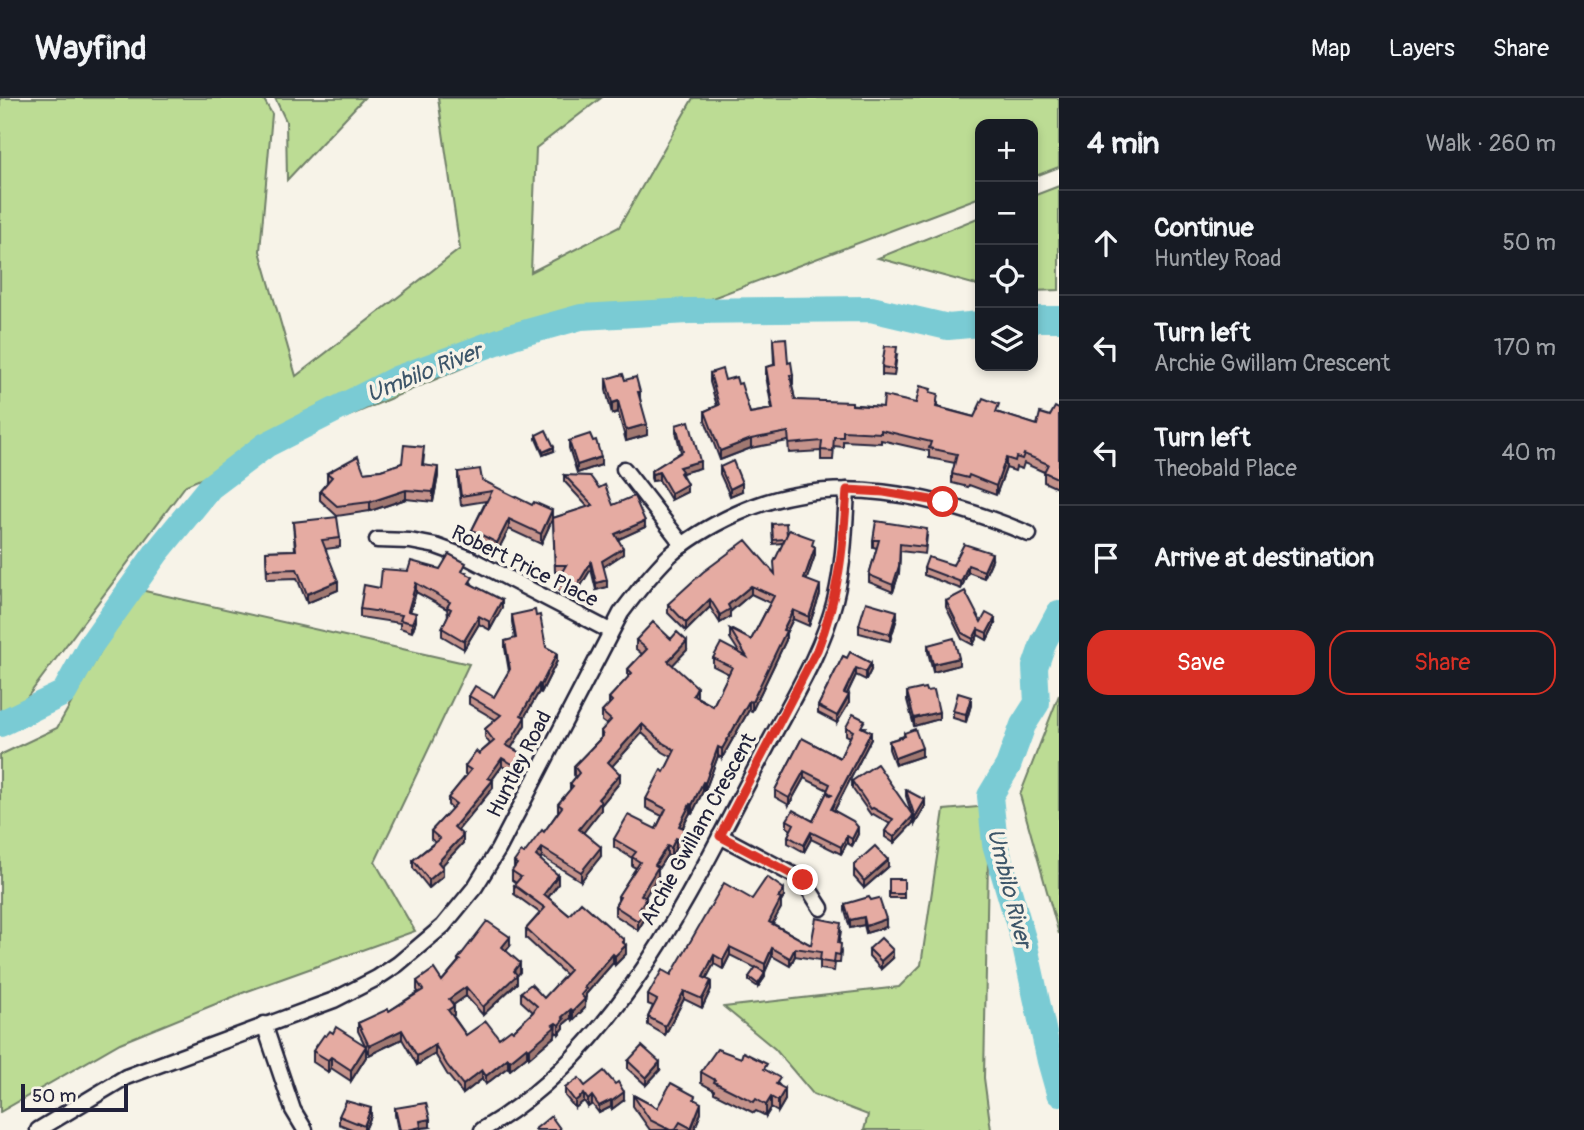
<!DOCTYPE html>
<meta charset="utf-8">
<style>
body{margin:0;font-family:Pangolin,sans-serif;background:#20242c;color:#f1f3f6}
.controls{position:absolute;right:21px;top:21px;display:grid;overflow:hidden;border-radius:14px;box-shadow:0 4px 10px #0003}
.controls button{width:63px;height:63px;display:grid;place-items:center;padding:0;border:0;border-bottom:2px solid #363941;background:#171b24;color:#f1f3f6;font:35px sans-serif}
.scale{position:absolute;left:21px;bottom:18px;width:107px;box-sizing:border-box;padding-left:7px;border:4px solid #22223b;border-top:0;font-size:19px;line-height:24px;white-space:nowrap;color:#22223b;-webkit-text-stroke:5px #f7f3e8;paint-order:stroke}
.stop{position:absolute;width:21px;height:21px;margin:-16px;border:5px solid #d93025;border-radius:50%;background:#fff}
.stop.end{background:#d93025;border-color:#fff;box-shadow:0 2px 7px #0008}
.list{margin:0;padding:0;list-style:none}
h2{display:flex;justify-content:space-between;align-items:center;height:91px;margin:0;padding:0 28px;font-size:30px}
h2 small{font-size:23px;font-weight:400;color:#9ea1a6}
.list li{display:grid;grid-template-columns:46px 1fr auto;gap:21px;align-items:center;box-sizing:border-box;height:105px;padding:0 28px;border-top:2px solid #363941}
.list b{display:block;font-size:26px;white-space:nowrap}
.list p{margin:0;font-size:23px;white-space:nowrap;color:#9ea1a6}
.list em{font-size:23px;font-style:normal;color:#9ea1a6}
.actions{display:flex;gap:14px;padding:21px 28px}
.actions a{flex:1;padding:16px 0;border:2px solid #d93025;border-radius:21px;text-align:center;font-size:24px;color:#d93025}
.actions .main{background:#d93025;color:#fff}
.icon{flex:none;width:38px;height:38px;fill:none;stroke:currentColor;stroke-width:2;stroke-linecap:round;stroke-linejoin:round}
.map{position:relative;flex:none;width:1059px;height:1032px;overflow:hidden}
header{display:flex;align-items:center;gap:42px;box-sizing:border-box;height:98px;padding:0 35px;background:#171b24;border-bottom:2px solid #363941}
header strong{font-size:33px}
nav{display:flex;gap:38px;margin-inline-start:auto;font-size:24px}
main{display:flex}
aside{flex:1;background:#171b24}
.map>svg:first-child{display:block}
</style>
<header>
<strong>Wayfind</strong>
<nav><a>Map</a><a>Layers</a><a>Share</a></nav>
</header>
<main>
<div class="map">
<svg width="1059" height="1032" viewBox="0 0 1059 1032">
<rect width="100%" height="100%" fill="#f7f3e8"/>
<filter id="ink" filterUnits="userSpaceOnUse"><feTurbulence type="fractalNoise" baseFrequency=".0143" numOctaves="2"/><feDisplacementMap in="SourceGraphic" scale="14" xChannelSelector="R" yChannelSelector="G"/><feConvolveMatrix kernelMatrix="1 2 1 2 8 2 1 2 1" color-interpolation-filters="sRGB"/></filter>
<g filter="url(#ink)">
<g fill="#bcdc94" stroke="#6f7f68" stroke-width="2">
<path d="M0,0H263L272,16L260,153L296,278L460,151L438,0H601L536,50L531,174L619,129L693,0H1059V69L1033,79V26H980V99L686,210L552,232L186,387L22,606L0,616Z"/>
<path d="M275,0H364L287,82L286,23Z"/>
<path d="M1059,88V192L1033,193V98Z"/>
<path d="M980,119V188L878,160Z"/>
<path d="M136,491L469,566L375,764L415,833L245,894L120,945L0,1014V657L57,630Z"/>
<path d="M1059,597V836L1020,697Z"/>
<path d="M989,708L984,980L991,1032H864L868,1017L813,996L775,951L724,909L899,889L921,867L944,712Z"/>
</g>
<g fill="none" stroke-linecap="round" stroke-linejoin="round">
<g stroke="#7acbd4" stroke-width="26">
<path d="M1033,221H1059"/>
<path d="M1059,515L1044,543L1035,569L1037,605L1023,627L1008,668L990,698L995,746L1024,844L1050,963L1059,995"/>
<path d="M0,626L64,595L90,548L157,454L210,389L266,347L396,281L513,238L581,219L689,213L871,211L948,229L980,226"/>
</g>
<g stroke="#22223b" stroke-width="19">
<g id="street">
<path d="M624,371L683,447"/>
<path d="M377,442L410,443L436,448L469,460L610,533"/>
<path d="M720,738L803,782L821,810"/>
<path d="M264,926L293,1012L305,1032"/>
<path d="M38,1032L126,979L334,902L377,880L398,866L443,828L475,789L498,752L621,515C636,495 651,476 669,458C689,440 712,427 736,416C832,371 936,397 1029,436"/>
<path d="M482,1032C620,951 689,796 761,660C787,609 821,558 835,502C844,466 845,429 847,392"/>
</g>
</g>
<use href="#street" stroke="#f7f3e8" stroke-width="14"/>
</g>
<g fill="#c5938b" stroke="#22223b" stroke-width="2">
<path d="M773,241L788,265L793,277V286L792,287L795,302L883,309L916,305L931,295L938,305V309L974,319L999,315L1037,327L1059,311V391L1044,384V374L1024,365L1022,371L1016,369L1015,373L1006,370L996,397L969,387L968,389L952,385V376L955,365L929,360V353L881,342V345L843,343V349L834,348L833,362H821V353L789,355L788,343L751,350L720,362L705,322V313L717,308L710,284V275L725,282L738,286L750,315L772,311L766,278V269L774,267Z"/>
<path d="M897,257L894,278L882,277V269Z"/>
<path d="M606,281L625,282L640,294V300L647,337L626,343L618,314L612,316L606,292Z"/>
<path d="M676,327L700,370L682,375L687,394L671,402L659,382L652,383L651,380V373L681,354L676,334Z"/>
<path d="M536,337L554,353L543,357L536,341Z"/>
<path d="M569,343H593L601,367L577,375L569,350Z"/>
<path d="M424,358L423,367L438,378L433,404L406,401L370,413L337,418L320,402V393L327,385V375L364,374L381,372Z"/>
<path d="M720,369L742,393L730,398L720,376Z"/>
<path d="M458,374L482,382L552,422L541,446L509,431L497,454L472,442V432L486,403L461,407L458,383Z"/>
<path d="M564,377L613,407L645,429L618,441L623,456L603,469L607,489L596,492L591,471L573,501L556,491V484L562,474H555L553,420L588,409L564,383Z"/>
<path d="M293,424L340,440V449L325,451L338,492L307,505L297,480L267,481L266,453L295,452Z"/>
<path d="M772,426L787,437L814,448L815,457L806,482L820,496L809,528L793,521L786,535V542L752,613L749,612L722,660L718,658L705,693H703L692,716L690,715L683,729L686,740L680,751L676,749L671,759L667,757L658,771V778L645,799L646,809L643,813L644,822L638,832L615,817V808L618,803V798L636,770L632,768V760L614,749V741L656,731L662,718L646,710V701L664,674L672,659L663,654L642,635L612,668L620,684L601,707V712L583,735L601,758L581,783L542,759L540,761L558,786L548,800L569,817L624,845L626,856L615,867L613,865L586,896L585,910L573,922L571,920L564,926V930L559,936L556,934L555,938L529,960L527,958L510,972L508,969L486,986L482,981L463,996L447,976L435,956L417,967L402,941L369,957L366,949V959L351,983L331,970L328,974L313,964V953L326,938L333,935L365,947L358,933V925L389,913L418,894L417,892V883H442L458,864V861L510,848L506,853L520,874L517,878V885L483,917L466,898L453,907L454,917L453,918L466,937L499,940L513,933L533,914L521,903V894L544,900L566,877L526,840V831L540,815L514,796V787L516,785L512,782V773L514,770V764L524,756L544,734L558,714V706L570,692V686L576,679L574,677V668L601,640V633L607,627L602,623V614L609,607V600L628,580V571L642,556L636,551V542L671,541L687,552L672,567L697,597L696,599L713,608L729,576L713,568V560L739,554L730,540V531L751,542L770,505L751,496L730,514V519L720,525L710,509L686,533L668,515V506L774,475L783,445L773,446Z"/>
<path d="M927,438L925,456L900,453L899,475L893,494L869,484V477L877,450L873,449V442Z"/>
<path d="M992,462L984,480L968,474L961,491L924,477V470Z"/>
<path d="M440,471L466,474L465,475L473,487L502,510L490,532L479,526L464,551L442,538V530L448,518L447,511L416,494L410,513L416,523L412,534L400,530V525L360,519V511L380,490L408,473Z"/>
<path d="M946,503L981,524L995,526L987,542L978,537L973,547L962,541L946,509Z"/>
<path d="M512,517L536,518L546,549L557,563L541,595L539,594L524,619L525,627L511,650L522,664L516,676L502,668L492,682L493,690L458,732L463,745L441,768L443,778L429,790L413,770V762L435,744L431,741V733L452,711L448,707V700L467,677L465,676V668L490,646L485,639V631L496,622L469,606V598L494,599L509,573L505,550V543L515,541L512,524Z"/>
<path d="M897,520L890,543L859,535V527Z"/>
<path d="M928,547L959,567L933,574L928,554Z"/>
<path d="M843,558L871,572L866,582L856,577L847,596L849,605L837,625L818,615V608Z"/>
<path d="M926,593L939,621L914,628L907,602V594Z"/>
<path d="M971,607L966,624L953,620V613Z"/>
<path d="M846,629H865L864,630L871,641L834,713L858,736L852,748L847,745L841,756L811,741L804,754L788,745V738L791,732L787,729V722L813,723L828,692L804,680L789,707L775,699V692L802,640L840,660L850,639L846,637Z"/>
<path d="M904,635L922,658L895,667L889,651V643L904,638Z"/>
<path d="M852,683L913,725L894,745L885,739V733L890,726L873,716L871,717L852,690Z"/>
<path d="M906,692L925,708L915,726L906,698Z"/>
<path d="M854,767L888,769L864,790L854,779Z"/>
<rect x="889" y="781" width="15" height="19"/>
<path d="M784,799L781,804V810L772,825L811,847L841,833L839,845L841,854L840,865H835L834,873L820,871V862L795,858L790,868L772,858L765,874L761,872L765,879L758,889L749,883V879L756,870L730,857L723,871L714,866L706,880L711,891L702,910L684,901L665,937L648,927V919L653,908L648,906V897L752,801Z"/>
<path d="M845,806L886,829L866,835L864,827L850,830L845,813Z"/>
<path d="M869,851L893,860L881,871L869,858Z"/>
<path d="M628,963L660,972L646,987L628,971Z"/>
<path d="M767,973L780,988L785,1002L778,1014L771,1010L766,1018L756,1013L754,1015L714,995V992L701,985V974Z"/>
<path d="M585,988L624,1002L612,1011L611,1009L599,1015L592,1006L588,1009L584,1003L575,1010L565,998V990Z"/>
<path d="M633,997L657,1010L695,1002L701,1015L694,1032H650L633,1008Z"/>
<path d="M395,1010L430,1029L421,1030V1032H398L395,1017Z"/>
<path d="M339,1018H371L365,1032H354L339,1026Z"/>
</g>
<g fill="#a07871" stroke="#22223b" stroke-width="2">
<path d="M618,303V314L612,316V305Z"/>
<path d="M647,326V337L626,343V332Z"/>
<path d="M751,341V350L720,362V353Z"/>
<path d="M554,349V353L543,357V354Z"/>
<path d="M601,359V367L577,375V367Z"/>
<path d="M1006,360V370L996,397V388Z"/>
<path d="M700,363V370L682,375V381L680,382L679,369Z"/>
<path d="M438,369V378L433,404V394Z"/>
<path d="M659,374V382L652,383V376Z"/>
<path d="M742,385V393L730,398V391Z"/>
<path d="M687,386V394L671,402V395Z"/>
<path d="M406,392V401L370,413V404Z"/>
<path d="M552,412V422L541,446V436Z"/>
<path d="M509,421V431L497,454V445Z"/>
<path d="M645,423V429L615,443V436Z"/>
<path d="M815,449V457L804,490V481Z"/>
<path d="M623,450V456L602,470V463Z"/>
<path d="M900,453L899,475L893,494V487Z"/>
<path d="M992,455V462L984,480V473Z"/>
<path d="M591,464V471L573,501V494Z"/>
<path d="M968,467V474L961,491V484Z"/>
<path d="M607,482V489L596,492V485Z"/>
<path d="M338,483V492L307,505V496Z"/>
<path d="M416,485V494L408,521V513Z"/>
<path d="M820,487V496L809,528V519Z"/>
<path d="M751,488V496L730,514V519L720,525V517L728,507Z"/>
<path d="M710,501V509L686,533V525Z"/>
<path d="M502,502V510L490,532V524Z"/>
<path d="M793,512V521L786,535V542L752,613V604L783,532Z"/>
<path d="M897,513V520L890,543V536Z"/>
<path d="M416,515V523L412,534V525Z"/>
<path d="M479,518V526L464,551V543Z"/>
<path d="M995,520V526L987,542V535Z"/>
<path d="M978,531V537L973,547V541Z"/>
<path d="M687,543V552L668,572V563Z"/>
<path d="M557,555V563L541,595V587Z"/>
<path d="M959,560V567L933,574V566Z"/>
<path d="M871,565V572L866,582V574Z"/>
<path d="M856,570V577L844,602V595Z"/>
<path d="M539,586V594L521,625V617Z"/>
<path d="M697,589V597L693,606V597Z"/>
<path d="M849,597V605L837,625V618Z"/>
<path d="M971,599V607L966,624V616Z"/>
<path d="M749,603V612L722,660V651Z"/>
<path d="M939,614V621L914,628V620Z"/>
<path d="M525,619V627L512,649L506,654V647Z"/>
<path d="M642,626V635L608,673V664Z"/>
<path d="M871,634V641L831,719V711Z"/>
<path d="M718,649V658L705,693V685Z"/>
<path d="M922,650V658L895,667V660Z"/>
<path d="M522,656V664L516,676V668Z"/>
<path d="M502,660V668L488,687V680Z"/>
<path d="M804,673V680L789,707V700Z"/>
<path d="M620,676V684L601,707V712L579,740V731L598,701Z"/>
<path d="M493,682V690L454,737V729Z"/>
<path d="M703,684V693L692,716V707Z"/>
<path d="M925,702V708L915,726V719Z"/>
<path d="M690,706V715L679,736V728Z"/>
<path d="M913,718V725L894,745V739Z"/>
<path d="M858,729V736L852,748V741Z"/>
<path d="M686,731V740L680,751V742Z"/>
<path d="M811,734V741L804,754V747Z"/>
<path d="M463,737V745L438,772V764Z"/>
<path d="M847,738V745L841,756V749Z"/>
<path d="M676,740V749L671,759V750Z"/>
<path d="M667,748V757L658,771V778L641,806V797L655,767Z"/>
<path d="M601,749V758L581,783V774Z"/>
<path d="M542,750V759L536,767V758Z"/>
<path d="M888,762V769L864,790V783Z"/>
<path d="M443,770V778L429,790V782Z"/>
<path d="M558,777V786L544,805V796Z"/>
<path d="M784,791V799L781,804V810L769,832V824L778,800Z"/>
<path d="M646,800V809L639,820V811Z"/>
<path d="M644,814V822L638,832V823Z"/>
<path d="M864,819V827L850,830V822Z"/>
<path d="M886,821V829L866,835V828Z"/>
<path d="M510,839V848L502,858V849Z"/>
<path d="M624,842V849L626,847V856L615,867V858Z"/>
<path d="M730,849V857L723,871V862Z"/>
<path d="M772,850V858L765,874V866Z"/>
<path d="M795,850V858L790,868V860Z"/>
<path d="M893,852V860L881,871V863Z"/>
<path d="M613,856V865L586,896V899L582,903L585,901V910L573,922V913L584,889Z"/>
<path d="M714,857V866L703,887V879Z"/>
<path d="M520,865V874L517,878V885L483,917V909Z"/>
<path d="M765,875V879L758,889V886Z"/>
<path d="M711,883V891L702,910V901Z"/>
<path d="M466,889V898L449,910V901Z"/>
<path d="M684,893V901L665,937V928Z"/>
<path d="M454,908V917L448,921V912Z"/>
<path d="M571,911V920L564,926V930L559,936V927L562,919Z"/>
<path d="M556,925L555,938L529,960V951Z"/>
<path d="M402,932V941L369,957V948Z"/>
<path d="M435,947V956L417,967V958Z"/>
<path d="M366,948V959L351,983V972Z"/>
<path d="M527,949V958L510,972V963Z"/>
<path d="M331,959V970L328,974V962Z"/>
<path d="M508,960V969L486,986V978Z"/>
<path d="M660,964V972L646,987V980Z"/>
<path d="M482,972V981L463,996V987Z"/>
<path d="M785,991V1002L778,1014V1003Z"/>
<path d="M624,994V1002L612,1011V1003Z"/>
<path d="M584,996V1003L575,1010V1003Z"/>
<path d="M592,998V1006L588,1009V1002Z"/>
<path d="M771,999V1010L766,1018V1007Z"/>
<path d="M611,1002V1009L599,1015V1008Z"/>
<path d="M701,1005V1015L694,1032H691Z"/>
<path d="M371,1010V1018L365,1032H364V1028Z"/>
<path d="M430,1021V1029L421,1030V1032H408L420,1023Z"/>
</g>
<g fill="#e5aba2" stroke="#22223b" stroke-width="2">
<path d="M786,240L788,265L791,264L793,277H790L795,302L852,304V307L883,309L884,298L916,305L920,288L931,291L930,294L938,296L936,309L974,319L983,300L999,306L996,314L1037,327L1040,315L1050,318L1055,309L1059,311V381L1044,374L1048,366L1024,356L1022,361L1016,359L1015,363L1006,360L996,388L969,377L968,380L952,376L957,356L929,350L931,344L881,332V335L843,333V339H834L833,353L821,352L822,343L789,346L788,334L751,341L720,353L705,313L719,307L710,275L722,271L725,282L736,279L738,286L741,285L750,315L773,311L766,269L775,267L773,241Z"/>
<path d="M885,248L897,249L894,271L882,269Z"/>
<path d="M623,276L625,282L636,279L640,294H638L647,326L626,332L618,303L612,305L606,281Z"/>
<path d="M689,323L700,363L679,369L682,373L680,375L687,386L671,395L659,374L652,376L651,373L683,353L676,327Z"/>
<path d="M546,332L554,349L543,354L536,337Z"/>
<path d="M590,336L593,343L596,342L601,359L577,367L569,343Z"/>
<path d="M404,347L424,349L422,367L438,369L433,394L406,392L370,404L337,408L320,393L332,379L327,375L358,358L364,374L381,372L402,365Z"/>
<path d="M733,363L742,385L730,391L720,369Z"/>
<path d="M480,371L482,382L532,407L534,404L552,412L541,436L509,421L497,445L472,432L492,393L461,398L458,374Z"/>
<path d="M564,377L590,378L599,390L605,387L613,407L634,398L645,423L615,436L623,450L602,463L607,482L596,485L591,464L573,494L556,484L566,467H555L553,420L593,407Z"/>
<path d="M337,419L340,440L322,442L338,483L307,496L297,471L267,472L266,453L296,452L293,424Z"/>
<path d="M876,423L927,431L925,449L900,446L899,468L893,487L869,477L879,442H873Z"/>
<path d="M786,425L787,437L785,441L773,442L772,426Z"/>
<path d="M789,432L814,441L812,447L815,449L804,481L820,487L809,519L793,512L783,532L786,533L752,604L749,603L722,651L718,649L705,685L703,684L692,707L690,706L679,728L686,731L680,742L676,740L671,750L667,748L655,767L658,769L641,797L646,800L639,811L644,814L638,823L615,808L620,799L618,798L640,764L632,759L636,754L614,741L628,717L656,731L666,711L646,701L661,672L664,674L675,652L663,645L642,626L608,664L620,676L598,701L601,704L579,731L601,749L581,774L542,750L536,758L558,777L544,796L569,817L581,804L624,842L622,844L626,847L615,858L613,856L584,889L586,891L581,897L585,901L573,913L571,911L562,919L564,921L559,927L556,925L553,927L555,929L529,951L527,949L510,963L508,960L486,978L482,972L463,987L447,967L435,947L417,958L402,932L369,948L358,925L388,911L389,913L423,892L417,883L434,871L442,883L460,862L458,861L487,823L510,839L502,849L520,865L514,873L517,877L483,909L466,889L449,901L454,908L448,912L466,937L486,923L499,940L511,931L513,933L533,914L537,908L521,894L531,886L544,900L570,872L526,831L545,810L514,787L521,779L512,773L517,766L514,764L521,754L524,756L542,732L544,734L562,709L558,706L573,688L570,686L579,675L574,668L603,638L601,633L611,622L602,614L612,603L609,600L632,575L628,571L647,551L636,542L653,524L671,541L677,534L687,543L668,563L697,589L693,597L713,608L732,569L713,560L721,545L747,559L730,531L751,542L774,498L751,488L728,507L730,511L720,517L710,501L686,525L668,506L703,474L746,442L775,476L774,464Z"/>
<path d="M964,446L992,455L984,473L968,467L961,484L924,470L928,459L953,467Z"/>
<path d="M449,456L466,465L462,473L473,479L469,485L502,502L490,524L479,518L464,543L442,530L451,511L447,509L450,504L416,485L408,513L416,515L412,525L400,522L402,517L360,511L364,487L380,490L382,471L408,473L411,463L440,471Z"/>
<path d="M965,493L981,524L986,515L995,520L987,535L978,531L973,541L962,535L946,503Z"/>
<path d="M866,504L897,513L890,536L859,527Z"/>
<path d="M535,512L536,518L540,517L546,549L557,555L541,587L539,586L521,617L525,619L512,641L506,647L522,656L516,668L502,660L488,680L493,682L454,729L463,737L438,764L443,770L429,782L413,762L440,741L431,733L456,706L448,700L471,672L465,668L476,653L479,656L494,643L485,631L501,617L469,598L475,588L494,599L510,571L505,543L516,540L512,517Z"/>
<path d="M954,540L959,560L933,566L928,547Z"/>
<path d="M850,554L871,565L866,574L856,570L844,595L849,597L837,618L818,608L843,558L847,560Z"/>
<path d="M925,590L926,593L934,592L939,614L914,620L907,594Z"/>
<path d="M958,595L971,599L966,616L953,613Z"/>
<path d="M853,616L865,622L861,629L871,634L831,711L853,723L858,729L852,741L847,738L841,749L811,734L804,747L788,738L794,726L787,722L793,712L813,723L827,694L830,698L832,697L827,693L830,686L804,673L789,700L775,692L802,640L840,660L853,633L846,629Z"/>
<path d="M915,631L922,650L895,660L889,643L905,638L904,635Z"/>
<path d="M877,666L913,718L894,739L885,733L893,721L873,710L871,711L852,683Z"/>
<path d="M906,692L925,702L915,719Z"/>
<path d="M875,748L888,762L864,783L854,771V767Z"/>
<path d="M767,779L784,791L778,800L781,801L769,824L811,847L816,820L841,825L838,845L841,846L840,857L835,856L834,865L820,863L821,854L795,850L790,860L772,850L765,866L730,849L723,862L714,857L703,879L711,883L702,901L684,893L665,928L648,919L657,902L648,897L662,872L671,877L724,785L752,801Z"/>
<rect x="889" y="781" width="15" height="15"/>
<path d="M869,799L871,802L879,800L886,821L866,828L864,819L850,822L845,806Z"/>
<path d="M881,840L893,852L881,863L869,851Z"/>
<path d="M756,869L765,875L758,886L749,879Z"/>
<path d="M336,929L366,948L351,972L331,959L328,962L313,953L324,937L326,938L330,933L333,935Z"/>
<path d="M642,948L660,964L646,980L628,963Z"/>
<path d="M717,951L741,960L743,954L767,966L764,971L780,980L776,986L785,991L778,1003L771,999L766,1007L756,1001L754,1004L714,984L715,982L701,974Z"/>
<path d="M604,973L615,986L618,984L624,994L612,1003L611,1002L599,1008L592,998L588,1002L584,996L575,1003L565,990L579,980L585,988Z"/>
<path d="M671,985L695,998L694,1001L701,1005L691,1030L680,1024L675,1032H670L650,1022L633,997L657,1010Z"/>
<path d="M346,1003L371,1010L364,1028L339,1018Z"/>
<path d="M426,1005L430,1021L420,1023L421,1029L408,1032H400L395,1010Z"/>
<path d="M551,1018L561,1032H536L535,1031Z"/>
</g>
</g>
<g fill="none" stroke-linecap="round" stroke-linejoin="round" filter="url(#ink)">
<path stroke="#d93025" stroke-width="9" d="M803,782L720,738L817,552C839,497 843,451 847,392L884,394L943,404"/>
</g>
<g text-anchor="middle" stroke-width="7" stroke-linejoin="round" paint-order="stroke">
<g font-size="21" fill="#22223b" stroke="#f7f3e8">
<text transform="translate(525 468) rotate(26)" y="7">Robert Price Place</text>
<text transform="translate(519 666) rotate(-63)" y="7">Huntley Road</text>
<text transform="translate(698 731) rotate(-61)" y="7">Archie Gwillam Crescent</text>
</g>
<g font-size="23" font-style="italic" fill="#3c5569" stroke="#f7f3e8">
<text transform="translate(424 274) rotate(-22)" y="8">Umbilo River</text>
<text transform="translate(1010 790) rotate(76)" y="8">Umbilo River</text>
</g>
</g>
</svg>
<div class="controls">
<button>+</button>
<button>−</button>
<button><svg class="icon" aria-label="locate" viewBox="0 0 24 24"><circle cx="12" cy="12" r="6"/><path d="M12 2v4M12 18v4M2 12h4M18 12h4"/></svg></button>
<button><svg class="icon" aria-label="layers" viewBox="0 0 24 24"><path d="M12 4l9 5-9 5-9-5zM3 14l9 5 9-5"/></svg></button>
</div>
<div class="scale">50 m</div>
<div class="stop" style="left:943px;top:404px"></div>
<div class="stop end" style="left:803px;top:782px"></div>
</div>
<aside>
<h2>4 min<small>Walk · 260 m</small></h2>
<ul class="list">
<li><svg class="icon" aria-label="ahead" viewBox="0 0 24 24"><path d="M12 20V5M6 11l6-6 6 6"/></svg><div><b>Continue</b><p>Huntley Road</p></div><em>50 m</em></li>
<li><svg class="icon" aria-label="left" viewBox="0 0 24 24"><path d="M17 20v-9H6M10 6l-5 5 5 5"/></svg><div><b>Turn left</b><p>Archie Gwillam Crescent</p></div><em>170 m</em></li>
<li><svg class="icon" aria-label="left" viewBox="0 0 24 24"><path d="M17 20v-9H6M10 6l-5 5 5 5"/></svg><div><b>Turn left</b><p>Theobald Place</p></div><em>40 m</em></li>
<li><svg class="icon" aria-label="arrive" viewBox="0 0 24 24"><path d="M6 21V4h12l-3 4 3 4H6"/></svg><div><b>Arrive at destination</b></div></li>
</ul>
<div class="actions"><a class="main">Save</a><a>Share</a></div>
</aside>
</main>
